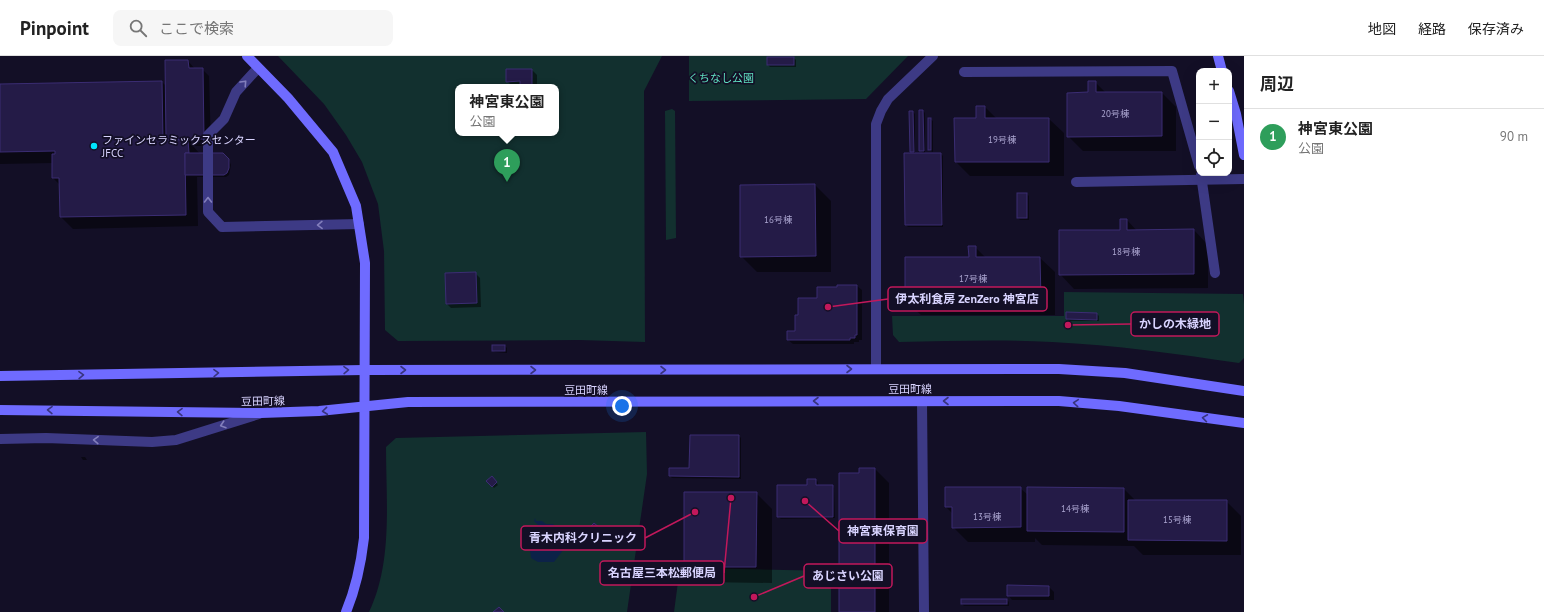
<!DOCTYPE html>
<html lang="ja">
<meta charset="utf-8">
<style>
body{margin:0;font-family:"PT Sans","Noto Sans JP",sans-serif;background:#f6f6f6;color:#222}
.controls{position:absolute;right:12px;top:12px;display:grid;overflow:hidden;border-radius:8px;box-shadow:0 4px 16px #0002}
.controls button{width:36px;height:36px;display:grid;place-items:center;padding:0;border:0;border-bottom:1px solid #e0e0e0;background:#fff;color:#222;font:20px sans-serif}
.you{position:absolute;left:622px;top:350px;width:14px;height:14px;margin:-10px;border:3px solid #fff;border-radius:50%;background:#1a73e8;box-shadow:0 0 0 6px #1a73e833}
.badge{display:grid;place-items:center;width:26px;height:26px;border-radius:50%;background:#0f766e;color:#fff;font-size:13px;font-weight:700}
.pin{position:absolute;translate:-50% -33px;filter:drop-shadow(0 1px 2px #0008)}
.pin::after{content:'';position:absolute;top:21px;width:14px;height:12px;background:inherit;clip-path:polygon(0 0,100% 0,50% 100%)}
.popup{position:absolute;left:455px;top:28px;width:104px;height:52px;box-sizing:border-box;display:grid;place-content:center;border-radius:8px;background:#fff;filter:drop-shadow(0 1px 3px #0005);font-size:13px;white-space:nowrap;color:#767676}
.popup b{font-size:15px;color:#222}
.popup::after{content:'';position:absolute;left:50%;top:100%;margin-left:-8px;border:8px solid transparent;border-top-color:#fff}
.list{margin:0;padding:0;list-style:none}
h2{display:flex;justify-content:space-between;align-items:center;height:52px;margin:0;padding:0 16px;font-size:17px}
h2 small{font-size:13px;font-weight:400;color:#767676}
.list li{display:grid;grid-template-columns:26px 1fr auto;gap:12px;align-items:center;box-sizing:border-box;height:56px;padding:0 16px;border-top:1px solid #e0e0e0}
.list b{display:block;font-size:15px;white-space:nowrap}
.list p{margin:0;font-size:13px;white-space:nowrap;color:#767676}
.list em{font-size:13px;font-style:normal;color:#767676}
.icon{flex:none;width:22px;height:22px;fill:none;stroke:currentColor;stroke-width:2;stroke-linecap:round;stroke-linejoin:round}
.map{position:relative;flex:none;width:1244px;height:556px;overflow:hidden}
header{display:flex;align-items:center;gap:24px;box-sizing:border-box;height:56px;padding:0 20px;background:#fff;border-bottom:1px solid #e0e0e0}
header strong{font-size:19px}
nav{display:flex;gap:22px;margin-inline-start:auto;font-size:14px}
.search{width:280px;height:36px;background:#f6f6f6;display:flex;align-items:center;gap:10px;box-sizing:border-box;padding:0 14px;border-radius:8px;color:#767676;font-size:15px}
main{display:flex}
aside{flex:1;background:#fff}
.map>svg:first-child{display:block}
</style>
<header>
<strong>Pinpoint</strong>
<div class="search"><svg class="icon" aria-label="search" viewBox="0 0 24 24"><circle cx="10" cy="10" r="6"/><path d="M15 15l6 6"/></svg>ここで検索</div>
<nav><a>地図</a><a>経路</a><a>保存済み</a></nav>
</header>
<main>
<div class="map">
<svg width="1244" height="556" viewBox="0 0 1244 556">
<rect width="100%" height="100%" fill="#130f26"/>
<g fill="#12302f" fill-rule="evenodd">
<path d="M278,0H662L644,35L645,286L579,284L398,285L385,274L384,195L378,148L362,106L346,79L324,48ZM458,31H556V77H458Z"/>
<path d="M689,0H908L866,43L689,45Z"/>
<path d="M672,53L675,55L676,182L666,184L665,55Z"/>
<path d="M1064,236L1243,238L1244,248V302L1239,307C1177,298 1115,289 1052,286C1001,283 950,285 899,286L893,279L892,260H1064Z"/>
<path d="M646,376L647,418L627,556H369C393,506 386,445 386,391L396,382Z"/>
<path d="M695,512L831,515V556H674L678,526L695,525Z"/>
</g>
<path fill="#0c2248" d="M535,462L536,465H542L546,468H553L564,480V493L554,506H538L531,502L530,494L521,487V482L530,475L542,486L540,489L541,493C548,495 552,492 557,488V483L553,479H548L534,465Z"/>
<g fill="#0007">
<path d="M794,2L796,4V11H770L768,9Z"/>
<path d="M188,5L195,13H202L209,20L211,90H193L200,98H223L229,104L231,109L229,119L226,121H197L198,170L73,173L61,161L60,129L53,122V107L0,108V29L162,26L166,30Z"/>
<path d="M532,14L537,19V31L512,30L507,25Z"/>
<path d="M1095,26L1106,37H1162L1176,51V95H1083L1068,80Z"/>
<path d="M985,51L997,63H1049L1064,77V120H970L956,106L977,63Z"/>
<path d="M923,55L925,57V98H941L943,100V171H908L906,169L913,98L911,95L910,56H913L915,58V98H924L920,94Z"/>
<path d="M930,63L933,65V96L929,94Z"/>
<path d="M815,129L831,145V216H757L741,200Z"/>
<path d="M1027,138L1029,140V164H1020L1018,162Z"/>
<path d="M1127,164L1137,175L1194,174L1208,189V232L1074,233L1060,218L1121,175Z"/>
<path d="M975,191L986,202H1040L1055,216V259H921L906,245L970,202Z"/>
<path d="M475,217L480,222L481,251L451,252L446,247Z"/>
<path d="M857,230L862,234V284H859V286H854V288H793L788,284L796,276L799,260L818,243Z"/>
<path d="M1097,258L1099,260V265H1069L1067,263Z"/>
<path d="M505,290L507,292V297L495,296L493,294Z"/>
<path d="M739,380L741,382V423L672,422L670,420L690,413Z"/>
<path d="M81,401H85L87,404H83Z"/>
<path d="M875,413L889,427V556H840L860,418Z"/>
<path d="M492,422L498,429L494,432L488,425Z"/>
<path d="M816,424L818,426V430H832L834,432L835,462L781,463L778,461Z"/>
<path d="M1020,432L1028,439L1124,433L1136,445H1226L1241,460V499H1143L1134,490L1042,489L1035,482V486H968L953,471V458L946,451Z"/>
<path d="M756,437L772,453V527L701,526L685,510Z"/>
<path d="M595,468L602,476L598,481L590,473Z"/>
<path d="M1008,531H1049L1054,536V544H1012L1008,539Z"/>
<path d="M962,544H1007L1009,546V550H964L962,548Z"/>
</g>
<g fill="#241b47" stroke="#3b2d73">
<rect x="767" y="1" width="27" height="8"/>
<path d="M165,4H188L189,12H203L204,83L166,84Z"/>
<path d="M506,13H532V31H520V25L506,26Z"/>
<path d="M162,25L163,84H188L189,97H185L186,159L60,161L59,122H52V98H55V95L0,96V28Z"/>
<path d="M1088,25H1096V36H1162V80L1067,81V37L1088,36Z"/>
<path d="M976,50H985V62H1049V106H955L954,62H976Z"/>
<path d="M919,54H923L924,95H919Z"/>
<path d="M909,55H913L914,96H910Z"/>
<rect x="928" y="62" width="3" height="32"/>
<path d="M185,97H223L229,103V112L227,117L224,119H185Z"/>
<path d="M904,97H941L942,169H905Z"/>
<path d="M815,128L816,200L740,201V129Z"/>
<rect x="1017" y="137" width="10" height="25"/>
<path d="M1120,163H1127V174L1194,173V218L1059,219V174H1120Z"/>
<path d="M968,190H976V201H1040L1041,244L905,245V201H969Z"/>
<path d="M476,216L477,247L446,248L445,217Z"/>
<path d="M837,229H857V279H855V282H850V284H787V275H795V259H798V242H817V231H837Z"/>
<path d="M1066,256L1097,257V264L1066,263Z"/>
<rect x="492" y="289" width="13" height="6"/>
<path d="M690,379H739V421L669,420V412H689Z"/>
<path d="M859,412H875V556H839V417H859Z"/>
<path d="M492,420L497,426L492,431L486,425Z"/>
<path d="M807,423H816V429H833V461H777V429H807Z"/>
<path d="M945,431H1021V471L952,472V451H945Z"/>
<path d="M1027,431L1124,432V476L1027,475Z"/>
<path d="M684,436H757L756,511H684Z"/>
<path d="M1128,444H1227V485L1128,484Z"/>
<path d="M594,467L601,473L595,479L588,473Z"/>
<path d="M1007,529L1049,530V540H1007Z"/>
<rect x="961" y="543" width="46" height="5"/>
<path d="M499,551L504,556H493Z"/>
</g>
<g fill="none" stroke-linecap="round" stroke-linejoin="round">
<g stroke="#3d3a85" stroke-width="10">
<path d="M258,12L236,36L224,63L208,79V156L222,171L359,168"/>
<path d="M964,16L1172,15L1199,110"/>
<path d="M1201,119L1215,217"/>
<path d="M1076,126L1244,123"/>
</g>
<g stroke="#3d3a85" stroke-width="10">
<path d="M876,313V68L881,55L888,43L933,0"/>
<path d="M922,345L924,556"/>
<path d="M0,383L46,382L152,386L176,384L259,358"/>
</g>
<g stroke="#6f6bff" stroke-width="10">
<path d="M247,0L288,42L333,96L356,150L365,207L364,482C361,508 356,532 346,556"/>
<path d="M1218,0L1222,15"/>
<path d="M1229,35L1236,58L1244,99"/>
<path d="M0,320L364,314L1059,313L1125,317L1244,335"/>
<path d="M0,354L261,357L319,355L408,346L1059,345L1119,350L1244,367"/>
</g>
</g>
<defs><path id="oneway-chevron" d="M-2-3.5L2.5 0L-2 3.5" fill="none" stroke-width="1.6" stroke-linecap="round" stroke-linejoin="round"/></defs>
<g stroke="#837fbc">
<use href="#oneway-chevron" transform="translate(244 27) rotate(-47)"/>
<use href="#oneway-chevron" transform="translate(208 144) rotate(-90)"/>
<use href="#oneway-chevron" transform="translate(320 169) rotate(179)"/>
<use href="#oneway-chevron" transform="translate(223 369) rotate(162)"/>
<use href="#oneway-chevron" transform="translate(96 384) rotate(-178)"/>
</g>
<g stroke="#38347d">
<use href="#oneway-chevron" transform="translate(849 313)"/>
<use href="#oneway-chevron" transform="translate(346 314) rotate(-1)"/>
<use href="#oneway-chevron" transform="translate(403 314)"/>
<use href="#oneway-chevron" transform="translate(533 314)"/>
<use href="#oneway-chevron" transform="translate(663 314)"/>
<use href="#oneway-chevron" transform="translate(216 317) rotate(-1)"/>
<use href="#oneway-chevron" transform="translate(81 319) rotate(-1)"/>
<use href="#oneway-chevron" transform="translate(816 345) rotate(180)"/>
<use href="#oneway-chevron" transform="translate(946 345) rotate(180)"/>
<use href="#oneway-chevron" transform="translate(1076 347) rotate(-175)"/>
<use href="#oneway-chevron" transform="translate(50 354) rotate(-179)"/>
<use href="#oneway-chevron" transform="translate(325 355) rotate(174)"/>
<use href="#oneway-chevron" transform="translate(180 356) rotate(-179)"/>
<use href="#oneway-chevron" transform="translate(1205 362) rotate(-172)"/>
</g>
<circle fill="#00e5ff" stroke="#130f26" stroke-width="1.5" cx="94" cy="90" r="4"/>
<g text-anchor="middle" stroke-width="3.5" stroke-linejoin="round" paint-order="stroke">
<g font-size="9" fill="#aca6d1">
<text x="1115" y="61">20号棟</text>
<text x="1002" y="87">19号棟</text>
<text x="778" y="167">16号棟</text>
<text x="1126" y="199">18号棟</text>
<text x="973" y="226">17号棟</text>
<text x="1075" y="456">14号棟</text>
<text x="987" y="464">13号棟</text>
<text x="1177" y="467">15号棟</text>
</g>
<g font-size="11" fill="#5fe0c0" stroke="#130f26">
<text x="721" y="26">くちなし公園</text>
</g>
<g font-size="11" fill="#d9d4ff" stroke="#130f26" text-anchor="start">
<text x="102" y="88">ファインセラミックスセンター<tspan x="102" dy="13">JFCC</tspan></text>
</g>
<g font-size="11" fill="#d9d4ff" stroke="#130f26">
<text x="910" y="337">豆田町線</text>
<text x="586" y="338">豆田町線</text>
<text transform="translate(263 345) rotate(-1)" y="4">豆田町線</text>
</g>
</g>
<path fill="none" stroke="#c2185b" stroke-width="1.5" d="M828 251L888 243M1068 269L1131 268M805 445L839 475M695 456L645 482M731 442L724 517M754 541L804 520"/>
<g fill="#c2185b" stroke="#130f26" stroke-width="1.5">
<circle cx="828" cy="251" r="4"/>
<circle cx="1068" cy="269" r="4"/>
<circle cx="805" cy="445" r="4"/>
<circle cx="695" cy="456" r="4"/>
<circle cx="731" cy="442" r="4"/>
<circle cx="754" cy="541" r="4"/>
</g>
<g fill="#130f26" stroke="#c2185b" stroke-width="1.5">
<rect x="888" y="231" width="159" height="24" rx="4"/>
<rect x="1131" y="256" width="88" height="24" rx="4"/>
<rect x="839" y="463" width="88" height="24" rx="4"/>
<rect x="521" y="470" width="124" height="24" rx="4"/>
<rect x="600" y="505" width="124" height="24" rx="4"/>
<rect x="804" y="508" width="88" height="24" rx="4"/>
</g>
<g font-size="12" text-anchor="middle" font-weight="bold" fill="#d9d4ff">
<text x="967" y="247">伊太利食房 ZenZero 神宮店</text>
<text x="1175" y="272">かしの木緑地</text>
<text x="883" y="479">神宮東保育園</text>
<text x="583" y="486">青木内科クリニック</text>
<text x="662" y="521">名古屋三本松郵便局</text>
<text x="848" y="524">あじさい公園</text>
</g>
</svg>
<div class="controls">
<button>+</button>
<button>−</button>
<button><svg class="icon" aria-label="locate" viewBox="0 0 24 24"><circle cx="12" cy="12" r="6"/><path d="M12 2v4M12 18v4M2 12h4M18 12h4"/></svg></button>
</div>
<div class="you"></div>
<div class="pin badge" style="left:507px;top:126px;background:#2e9e5b">1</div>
<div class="popup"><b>神宮東公園</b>公園</div>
</div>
<aside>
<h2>周辺<small></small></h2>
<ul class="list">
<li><span class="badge" style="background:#2e9e5b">1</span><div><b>神宮東公園</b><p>公園</p></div><em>90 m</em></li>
</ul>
</aside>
</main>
